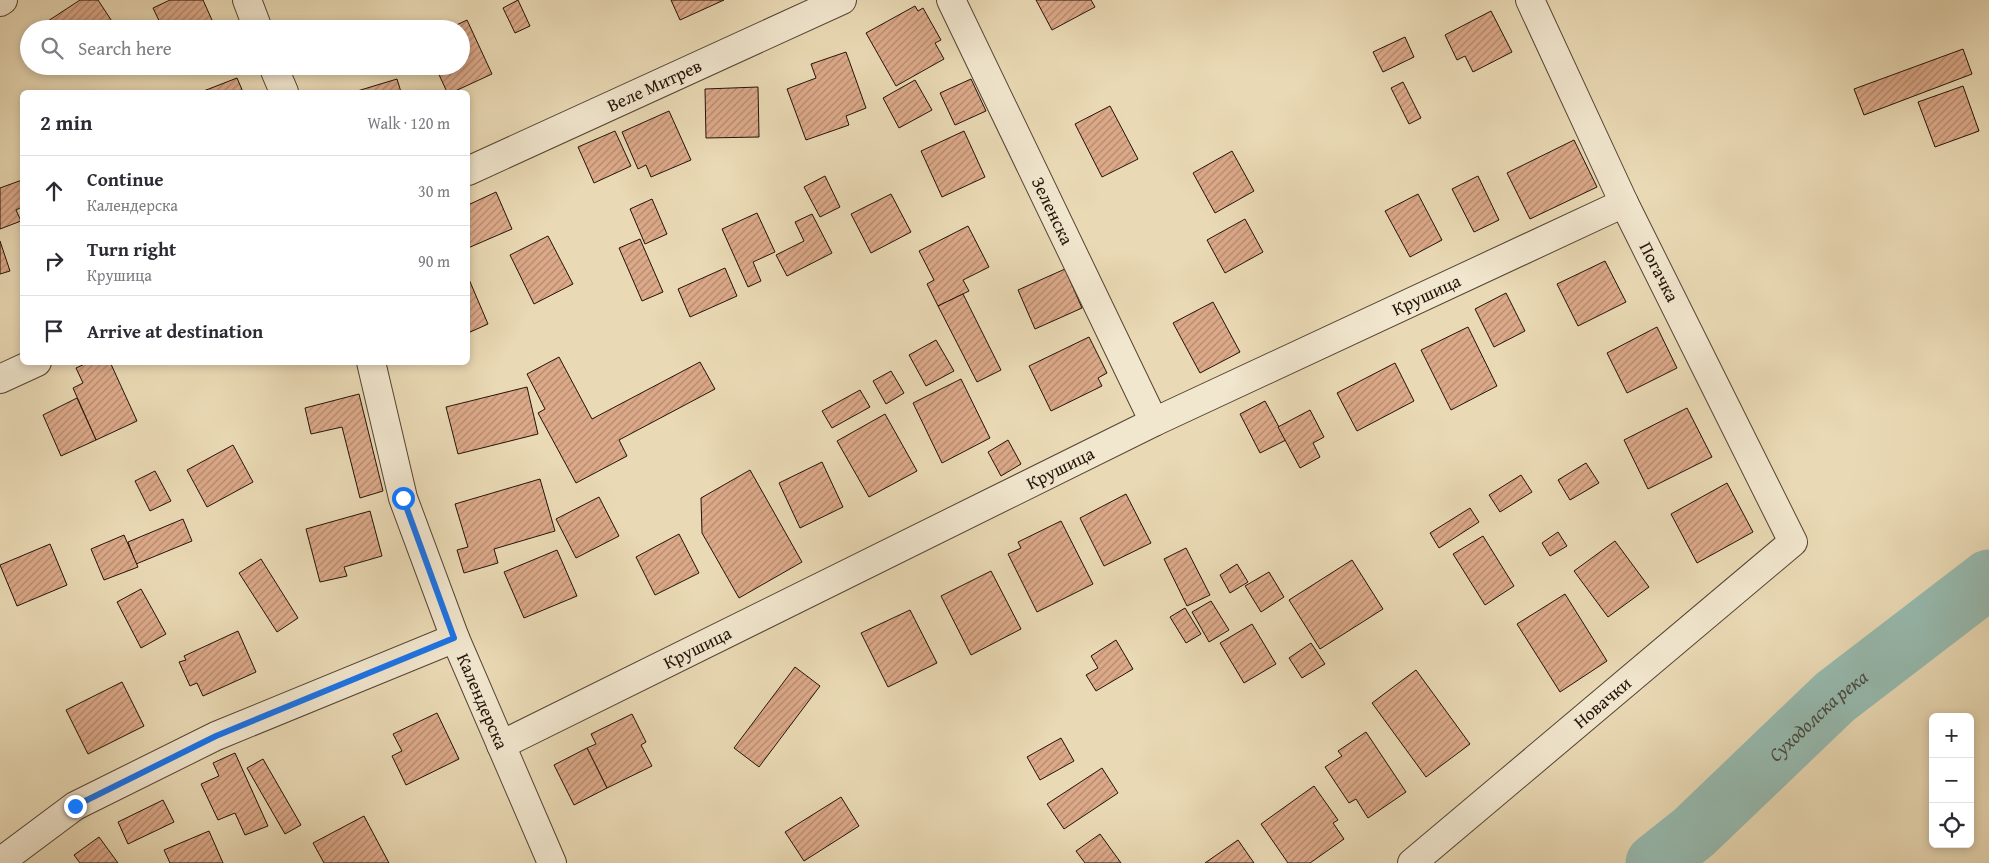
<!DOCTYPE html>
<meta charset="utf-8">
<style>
body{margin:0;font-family:"Gentium Book Plus",serif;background:#f7f7f7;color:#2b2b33}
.controls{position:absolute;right:15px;bottom:15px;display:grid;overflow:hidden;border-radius:8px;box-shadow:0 2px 8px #0003}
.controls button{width:45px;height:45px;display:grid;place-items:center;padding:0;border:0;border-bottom:1px solid #e1e1e2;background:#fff;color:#2b2b33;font:25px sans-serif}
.stop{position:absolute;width:15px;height:15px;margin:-11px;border:4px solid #1a73e8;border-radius:50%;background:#fff}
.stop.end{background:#1a73e8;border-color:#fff;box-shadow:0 1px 5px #0008}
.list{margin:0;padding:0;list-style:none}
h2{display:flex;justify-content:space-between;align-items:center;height:65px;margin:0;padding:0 20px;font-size:21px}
h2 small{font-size:16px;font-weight:400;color:#7c7c81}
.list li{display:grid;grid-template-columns:32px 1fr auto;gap:15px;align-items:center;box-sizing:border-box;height:70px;padding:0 20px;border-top:1px solid #e1e1e2}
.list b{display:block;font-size:19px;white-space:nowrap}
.list p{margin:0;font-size:16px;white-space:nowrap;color:#7c7c81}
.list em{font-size:16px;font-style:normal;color:#7c7c81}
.icon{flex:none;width:28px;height:28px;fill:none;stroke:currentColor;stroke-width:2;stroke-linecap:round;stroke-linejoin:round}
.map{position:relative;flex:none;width:1989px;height:863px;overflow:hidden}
.search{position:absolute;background:#fff;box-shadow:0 2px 8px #0003;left:20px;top:20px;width:450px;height:55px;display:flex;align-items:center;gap:12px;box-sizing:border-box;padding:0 18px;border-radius:28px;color:#7c7c81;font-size:19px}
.panel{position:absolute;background:#fff;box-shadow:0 2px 8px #0003;left:20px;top:90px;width:450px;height:275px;border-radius:8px}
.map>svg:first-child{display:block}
</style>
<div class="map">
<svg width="1989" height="863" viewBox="0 0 1989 863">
<defs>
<pattern id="building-hatch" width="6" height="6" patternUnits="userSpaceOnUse" patternTransform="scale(1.25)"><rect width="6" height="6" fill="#dca989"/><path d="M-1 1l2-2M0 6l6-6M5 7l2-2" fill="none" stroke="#b2886e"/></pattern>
</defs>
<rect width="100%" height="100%" fill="#e9d9b4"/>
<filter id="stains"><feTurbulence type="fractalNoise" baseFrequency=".004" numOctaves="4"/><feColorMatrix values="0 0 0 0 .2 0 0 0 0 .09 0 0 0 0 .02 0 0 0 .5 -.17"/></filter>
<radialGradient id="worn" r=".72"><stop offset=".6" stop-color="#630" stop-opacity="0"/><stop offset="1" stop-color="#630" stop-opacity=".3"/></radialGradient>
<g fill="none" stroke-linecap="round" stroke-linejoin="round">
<path stroke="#97baaf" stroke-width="59" id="s1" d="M1655,863L1694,832L1835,697L1989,579"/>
</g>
<g fill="url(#building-hatch)" stroke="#241308">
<path d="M80,0H98L117,29H53L48,21Z"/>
<path d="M170,0H203L216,29H163L153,8Z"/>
<path d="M518,0L530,26L515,33L503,8Z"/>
<path d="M671,0H724L680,20Z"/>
<path d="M1036,0H1091L1095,7L1052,30Z"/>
<path d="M915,6L918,11L923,8L941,40L935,43L944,59L896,86L866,33Z"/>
<path d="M1491,11L1512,52L1473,72L1465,56L1457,60L1445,35Z"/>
<path d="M467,20L492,74L453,92H447L435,66H461V29H448Z"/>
<path d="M1405,37L1414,57L1383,72L1373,52Z"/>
<path d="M1963,49L1972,74L1864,115L1854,89Z"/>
<path d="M846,52L866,108L846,116L849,125L806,140L787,89L816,78L811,64Z"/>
<path d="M237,78L243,92H201Z"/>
<path d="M397,79L401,92H354Z"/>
<path d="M971,79L986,111L955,125L940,93Z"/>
<path d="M915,80L932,110L899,128L883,98Z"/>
<path d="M1403,82L1421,118L1409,124L1391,88Z"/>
<path d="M1963,86L1979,131L1935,147L1918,102Z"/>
<path d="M758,87L759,137L706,138L705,89Z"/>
<path d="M1110,106L1138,159L1102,177L1075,124Z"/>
<path d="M669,111L691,160L651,177L646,165L638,169L622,132Z"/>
<path d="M615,131L631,166L594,183L578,147Z"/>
<path d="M964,131L985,177L942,197L921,151Z"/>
<path d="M1574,140L1597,187L1530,219L1507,173Z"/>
<path d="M1232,151L1254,191L1215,213L1193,173Z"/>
<path d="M825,176L840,207L820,217L804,187Z"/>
<path d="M1478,176L1499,220L1474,232L1452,189Z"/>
<path d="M22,180V207L16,210L21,221L0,229V188Z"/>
<path d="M496,192L512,229L468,248V205Z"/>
<path d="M891,194L911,232L871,253L851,214Z"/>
<path d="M1418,194L1442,240L1410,257L1385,211Z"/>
<path d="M652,199L667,234L645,244L630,209Z"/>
<path d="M757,213L775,252L753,262L761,281L748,287L722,229Z"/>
<path d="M812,214L832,253L787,276L776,255L804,241L795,222Z"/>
<path d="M1245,219L1263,252L1225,273L1207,240Z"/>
<path d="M968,226L989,267L963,280L969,291L938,306L927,284L934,280L919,251Z"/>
<path d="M548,236L573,284L534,304L510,255Z"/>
<path d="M640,239L663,292L642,301L619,248Z"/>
<path d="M0,241L10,271L0,274Z"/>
<path d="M1605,261L1626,302L1578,326L1557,284Z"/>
<path d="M725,268L737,296L690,317L678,289Z"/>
<path d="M1065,269L1082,308L1035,329L1018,290Z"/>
<path d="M468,277L488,324L468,333Z"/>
<path d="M1506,293L1525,331L1494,347L1475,309Z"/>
<path d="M963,294L1001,370L977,382L938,306Z"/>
<path d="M1213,302L1240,352L1200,373L1173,323Z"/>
<path d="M1468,327L1497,386L1451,410L1421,350Z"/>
<path d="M1657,327L1677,368L1627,393L1607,353Z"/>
<path d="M1089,337L1107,373L1098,378L1102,386L1051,411L1029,366Z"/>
<path d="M936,340L954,371L926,386L909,355Z"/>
<path d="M559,357L592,419L700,362L715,389L619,440L627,456L576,483L538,413L545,409L527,374Z"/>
<path d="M89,362H110L137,421L96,440L73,388L83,383L76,368Z"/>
<path d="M1395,363L1414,401L1357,431L1337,393Z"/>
<path d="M891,371L904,393L886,404L873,381Z"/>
<path d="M961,379L990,438L942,463L913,403Z"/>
<path d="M527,387L538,434L458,454L446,407Z"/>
<path d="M860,390L870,407L832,428L822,411Z"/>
<path d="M359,394L383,491L360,498L342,427L311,434L305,408Z"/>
<path d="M77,398L96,440L61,456L43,415Z"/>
<path d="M1265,401L1286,440L1260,453L1240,414Z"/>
<path d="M1687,408L1712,457L1648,489L1624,440Z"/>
<path d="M1310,410L1324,437L1313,443L1320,457L1300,468L1278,427Z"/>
<path d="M885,414L917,471L869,497L837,441Z"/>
<path d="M1008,440L1021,464L1001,476L988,452Z"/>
<path d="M233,445L253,482L207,507L187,470Z"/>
<path d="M822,462L843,507L800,528L779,483Z"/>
<path d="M1586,463L1599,483L1570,500L1558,480Z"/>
<path d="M750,470L802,562L739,598L702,533L701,498Z"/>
<path d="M155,471L171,501L150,511L135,481Z"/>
<path d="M1521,475L1532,492L1500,512L1489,495Z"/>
<path d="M540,479L555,531L494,549L498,563L464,573L457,550L468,547L455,504Z"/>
<path d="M1727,483L1753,532L1697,563L1671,514Z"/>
<path d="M1126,494L1151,543L1104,566L1080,518Z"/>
<path d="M599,497L619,536L576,558L556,519Z"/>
<path d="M1470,508L1479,522L1439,548L1430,533Z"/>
<path d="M370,511L382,556L344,567L347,576L320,582L306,529Z"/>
<path d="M183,519L192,541L136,564L128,542Z"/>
<path d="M1061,521L1093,584L1037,612L1008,554L1021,548L1018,542Z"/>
<path d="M1558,532L1567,546L1550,556L1542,543Z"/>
<path d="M679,534L699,573L655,595L636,557Z"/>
<path d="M124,535L138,567L104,580L91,549Z"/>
<path d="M1483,536L1514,586L1485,605L1453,554Z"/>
<path d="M1615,541L1649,587L1608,617L1574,571Z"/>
<path d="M50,544L67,585L17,606L0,565Z"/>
<path d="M1186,548L1210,595L1187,606L1164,559Z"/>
<path d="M557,550L577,596L524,618L504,572Z"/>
<path d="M261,559L298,618L277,632L239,573Z"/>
<path d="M1352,560L1383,609L1320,649L1289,600Z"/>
<path d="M1237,564L1248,582L1230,593L1220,575Z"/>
<path d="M991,571L1021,629L971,655L941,596Z"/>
<path d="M1269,572L1284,597L1261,612L1245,586Z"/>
<path d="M141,589L166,634L141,648L117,602Z"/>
<path d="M1565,594L1607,661L1560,692L1517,624Z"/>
<path d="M1211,601L1229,630L1209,642L1192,612Z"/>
<path d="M1185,608L1201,634L1186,643L1170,617Z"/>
<path d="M910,610L937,663L888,687L861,633Z"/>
<path d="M1252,624L1276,664L1244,683L1220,643Z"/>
<path d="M238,631L256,672L203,696L197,683L190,686L179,662L186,660L184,656Z"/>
<path d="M1116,640L1133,669L1096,691L1086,675L1098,668L1091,656Z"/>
<path d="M1311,643L1325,664L1302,678L1289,658Z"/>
<path d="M795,667L820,686L759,767L734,748Z"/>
<path d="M1416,670L1470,744L1426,777L1372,703Z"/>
<path d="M122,682L144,726L88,754L66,710Z"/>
<path d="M437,713L459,759L406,785L392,756L402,751L393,734Z"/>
<path d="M632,714L646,742L641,745L652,766L607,788L587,748L596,744L591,734Z"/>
<path d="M1366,732L1406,792L1368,818L1356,799L1349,803L1325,767L1342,756L1338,751Z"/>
<path d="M1061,738L1074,761L1040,780L1027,757Z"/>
<path d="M587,748L607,788L574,805L554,765Z"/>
<path d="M235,753L268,826L245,835L235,813L218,820L201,784L219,776L213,763Z"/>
<path d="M263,759L301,825L285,834L247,768Z"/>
<path d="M1102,768L1118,793L1064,829L1047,804Z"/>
<path d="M1314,786L1338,820L1333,823L1344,839L1310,863H1288L1261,824Z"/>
<path d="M841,797L859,826L804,861L785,832Z"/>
<path d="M163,800L174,822L128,844L118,822Z"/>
<path d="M364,816L389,863H324L313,843Z"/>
<path d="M209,831L223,863H170L164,850Z"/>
<path d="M1100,834L1121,863H1085L1076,851Z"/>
<path d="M99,837L118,863H80L74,855Z"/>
<path d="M1238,840L1254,863H1205Z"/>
</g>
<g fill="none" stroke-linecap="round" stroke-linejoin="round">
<g stroke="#543" stroke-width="30">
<g id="minor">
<path d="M247,0L258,29"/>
<path id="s2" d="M951,0L1154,422"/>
<path d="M0,2L3,0"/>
<path d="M273,66L284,92"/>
<path id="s3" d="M468,171L842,0"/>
<path id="s4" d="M371,362L403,498L455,638L552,863"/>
<path d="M0,379L37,362"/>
<path id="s5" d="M501,745L1154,422L1624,203"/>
<path d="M0,862L75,806L216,736L455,638"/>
<path id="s6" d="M1412,863L1793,542L1624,203L1530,0"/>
</g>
</g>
<use href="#minor" stroke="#f1e6ce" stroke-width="28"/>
</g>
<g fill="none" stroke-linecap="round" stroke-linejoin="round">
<path stroke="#1a73e8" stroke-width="6" d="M75,806L216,736L454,638L403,498"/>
</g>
<g text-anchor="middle" stroke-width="5" stroke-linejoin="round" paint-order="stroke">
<g font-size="18" fill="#241308" stroke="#f1e6ce">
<text dy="6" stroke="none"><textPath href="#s3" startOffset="205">Веле Митрев</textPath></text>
<text dy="6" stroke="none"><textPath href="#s2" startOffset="234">Зеленска</textPath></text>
<text transform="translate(1659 272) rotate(63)" y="6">Погачка</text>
<text dy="6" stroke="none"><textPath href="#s5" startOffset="1029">Крушица</textPath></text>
<text dy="6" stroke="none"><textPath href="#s5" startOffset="624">Крушица</textPath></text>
<text dy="6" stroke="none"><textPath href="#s5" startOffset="219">Крушица</textPath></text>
<text dy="6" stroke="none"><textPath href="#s4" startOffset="358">Календерска</textPath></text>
<text dy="6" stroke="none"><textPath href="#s6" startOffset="249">Новачки</textPath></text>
</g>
<g font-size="19" font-style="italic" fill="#4c4d42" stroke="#f1e6ce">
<text dy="7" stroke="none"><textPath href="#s1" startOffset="220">Суходолска река</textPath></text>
</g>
</g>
<rect width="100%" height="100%" filter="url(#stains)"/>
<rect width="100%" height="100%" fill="url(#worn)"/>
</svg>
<div class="controls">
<button>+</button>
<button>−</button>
<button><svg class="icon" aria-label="locate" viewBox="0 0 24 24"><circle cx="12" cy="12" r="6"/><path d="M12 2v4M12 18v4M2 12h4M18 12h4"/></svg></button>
</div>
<div class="stop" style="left:403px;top:498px"></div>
<div class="stop end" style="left:75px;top:806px"></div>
<div class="search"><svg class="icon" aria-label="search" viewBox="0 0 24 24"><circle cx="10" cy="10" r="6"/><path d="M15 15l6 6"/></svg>Search here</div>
<section class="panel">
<h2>2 min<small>Walk · 120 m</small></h2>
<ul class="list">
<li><svg class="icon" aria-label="ahead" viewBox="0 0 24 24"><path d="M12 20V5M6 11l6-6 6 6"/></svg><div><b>Continue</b><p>Календерска</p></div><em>30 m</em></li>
<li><svg class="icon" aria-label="right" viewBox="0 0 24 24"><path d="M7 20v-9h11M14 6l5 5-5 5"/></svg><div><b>Turn right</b><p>Крушица</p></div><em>90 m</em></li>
<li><svg class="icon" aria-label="arrive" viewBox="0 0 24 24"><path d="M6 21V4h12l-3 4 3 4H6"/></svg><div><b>Arrive at destination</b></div></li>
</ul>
</section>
</div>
